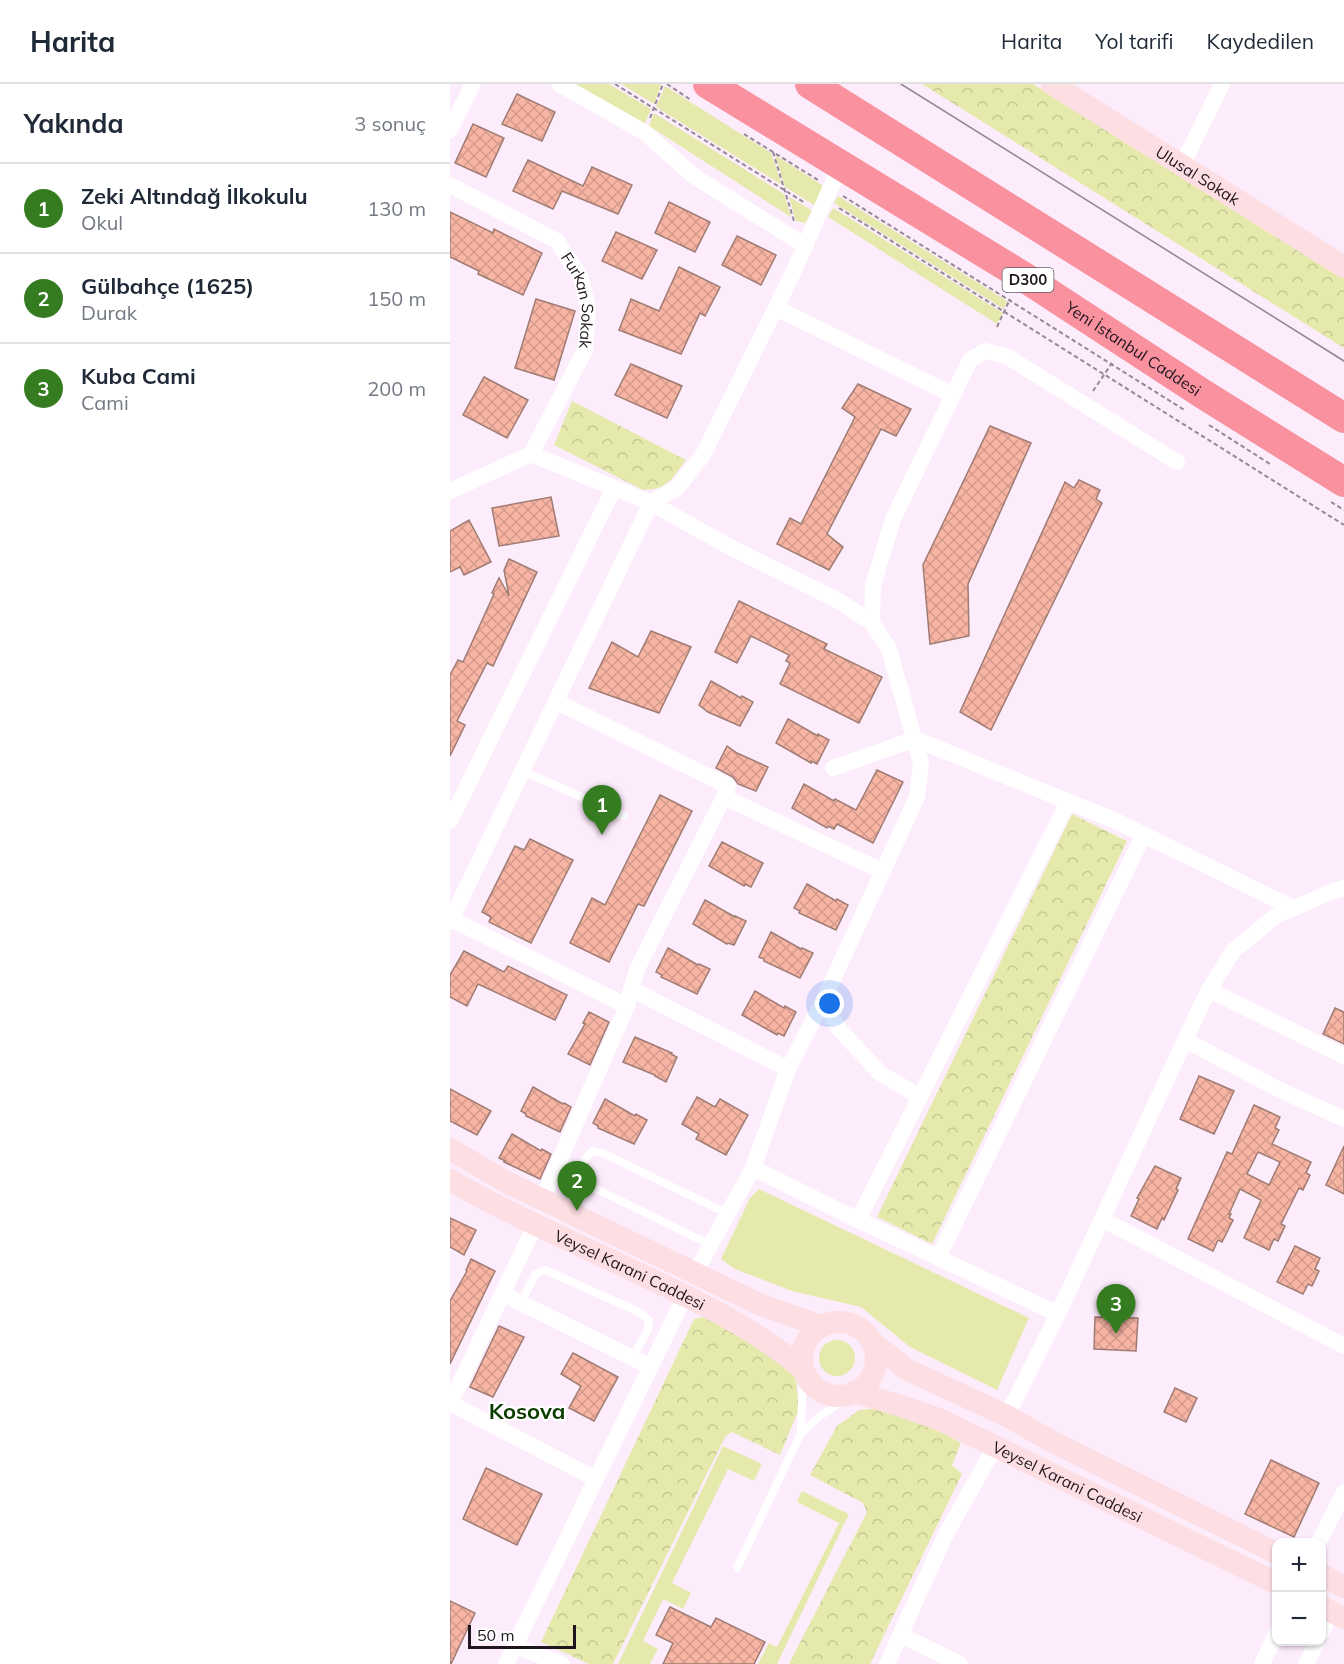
<!DOCTYPE html>
<html lang="tr">
<meta charset="utf-8">
<style>
body{margin:0;font-family:Mulish,sans-serif;background:#f2f2f3;color:#1f2937}
.controls{position:absolute;right:18px;bottom:18px;display:grid;overflow:hidden;border-radius:12px;box-shadow:0 2px 4px #0004}
.controls button{width:54px;height:54px;display:grid;place-items:center;padding:0;border:0;border-bottom:2px solid #e0e1e3;background:#fff;color:#1f2937;font:30px sans-serif}
.scale{position:absolute;left:18px;bottom:15px;width:108px;box-sizing:border-box;padding-left:6px;border:3px solid #1f151e;border-top:0;font-size:16px;line-height:21px;white-space:nowrap;color:#1f151e;-webkit-text-stroke:4px #fff;paint-order:stroke}
.you{position:absolute;left:380px;top:920px;width:21px;height:21px;margin:-15px;border:4px solid #fff;border-radius:50%;background:#1a73e8;box-shadow:0 0 0 9px #1a73e833}
.badge{display:grid;place-items:center;width:39px;height:39px;border-radius:50%;background:#357c21;color:#fff;font-size:20px;font-weight:700}
.pin{position:absolute;translate:-50% -50px;filter:drop-shadow(0 2px 3px #0008)}
.pin::after{content:'';position:absolute;top:32px;width:21px;height:18px;background:inherit;clip-path:polygon(0 0,100% 0,50% 100%)}
.list{margin:0;padding:0;list-style:none}
h2{display:flex;justify-content:space-between;align-items:center;height:78px;margin:0;padding:0 24px;font-size:26px}
h2 small{font-size:20px;font-weight:400;color:#747a83}
.list li{display:grid;grid-template-columns:39px 1fr auto;gap:18px;align-items:center;box-sizing:border-box;height:90px;padding:0 24px;border-top:2px solid #e0e1e3}
.list b{display:block;font-size:22px;white-space:nowrap}
.list p{margin:0;font-size:20px;white-space:nowrap;color:#747a83}
.list em{font-size:20px;font-style:normal;color:#747a83}
.map{position:relative;flex:none;width:894px;height:1580px;overflow:hidden}
header{display:flex;align-items:center;gap:36px;box-sizing:border-box;height:84px;padding:0 30px;background:#fff;border-bottom:2px solid #e0e1e3}
header strong{font-size:28px}
nav{display:flex;gap:33px;margin-inline-start:auto;font-size:21px}
main{display:flex}
aside{flex:1;background:#fff}
.map>svg:first-child{display:block}
</style>
<header>
<strong>Harita</strong>
<nav><a>Harita</a><a>Yol tarifi</a><a>Kaydedilen</a></nav>
</header>
<main>
<aside>
<h2>Yakında<small>3 sonuç</small></h2>
<ul class="list">
<li><span class="badge">1</span><div><b>Zeki Altındağ İlkokulu</b><p>Okul</p></div><em>130 m</em></li>
<li><span class="badge">2</span><div><b>Gülbahçe (1625)</b><p>Durak</p></div><em>150 m</em></li>
<li><span class="badge">3</span><div><b>Kuba Cami</b><p>Cami</p></div><em>200 m</em></li>
</ul>
</aside>
<div class="map">
<svg width="894" height="1580" viewBox="0 0 894 1580">
<defs>
<pattern id="park-crowns" width="20" height="18" patternUnits="userSpaceOnUse" patternTransform="scale(1.5)"><rect width="20" height="18" fill="#e5eaac"/><path d="M2 6a3 3 0 1 1 6 0M12 15a3 3 0 1 1 6 0" fill="none" stroke="#c4c894"/></pattern>
<pattern id="building-cross-hatch" width="8" height="8" patternUnits="userSpaceOnUse" patternTransform="scale(1.5)"><rect width="8" height="8" fill="#f8b5a4"/><path d="M0 0l8 8M0 8l8-8" fill="none" stroke="#d49b8d"/></pattern>
</defs>
<rect width="100%" height="100%" fill="#fdecfc"/>
<g fill="#e5eaac">
<path d="M125,0H159L201,25L195,40Z"/>
<path d="M171,0H210L211,1L204,20Z"/>
<path d="M215,2L321,69L332,101L206,23Z"/>
<path d="M204,29L334,110L341,133L199,42Z"/>
<path d="M325,71L375,103L366,122L335,103Z"/>
<path d="M388,112L557,217L554,225L384,119Z"/>
<path d="M339,113L363,127L355,139L346,137Z"/>
<path d="M383,124L553,229L547,240L378,133Z"/>
<path d="M309,1105L579,1234L547,1306L460,1263L411,1223L342,1207L285,1185L271,1175L300,1114Z"/>
<circle cx="387" cy="1274" r="18"/>
<path d="M273,1362L312,1380L304,1397L278,1385L222,1499L241,1509L233,1525L213,1515L193,1557L208,1565L200,1580H168Z"/>
<path d="M352,1407L399,1430L327,1580H308L319,1559L327,1563L389,1439L347,1418Z"/>
</g>
<g fill="url(#park-crowns)">
<path d="M472,0H583L894,194V264Z"/>
<path d="M122,317L236,376C222,394 218,406 193,406L104,361Z"/>
<path d="M622,730L677,757L482,1160L427,1133Z"/>
<path d="M254,1233L337,1280L346,1296L349,1325L330,1371L282,1348L275,1353L163,1580H139L91,1558L244,1235Z"/>
<path d="M429,1324L465,1334L511,1359L502,1381L512,1390L420,1580H339L417,1428L413,1419L360,1391L387,1342L409,1326Z"/>
</g>
<g fill="url(#building-cross-hatch)" stroke="#9f7c73" stroke-width="1.5" fill-rule="evenodd">
<path d="M67,10L105,28L92,57L52,40Z"/>
<path d="M23,40L54,54L36,93L5,79Z"/>
<path d="M78,76L133,102L142,83L182,101L168,130L112,107L103,125L63,107Z"/>
<path d="M219,118L260,138L245,168L205,149Z"/>
<path d="M0,128L43,149L44,145L92,169L73,211L28,190L29,187L0,173Z"/>
<path d="M166,148L207,166L192,195L152,177Z"/>
<path d="M287,152L326,171L311,201L272,181Z"/>
<path d="M229,183L270,203L255,232L250,229L231,270L169,246L181,215L209,227Z"/>
<path d="M86,215L125,227L104,296L65,284Z"/>
<path d="M181,280L232,302L217,334L165,311Z"/>
<path d="M34,293L78,316L57,354L13,331Z"/>
<path d="M408,300L461,325L446,352L431,345L377,450L393,463L379,486L327,460L340,434L351,440L405,333L392,324Z"/>
<path d="M540,342L581,359L518,500L519,552L480,560L473,481Z"/>
<path d="M629,396L650,406L646,415L652,419L541,646L510,628L615,398L624,404Z"/>
<path d="M101,413L109,452L49,462L42,424Z"/>
<path d="M19,436L41,478L14,491L10,483L0,488V447Z"/>
<path d="M59,475L87,488L43,582L37,579L7,637L15,641L0,672V591L8,576L13,578L44,510L42,509L49,494L59,512L54,486Z"/>
<path d="M289,517L377,560L374,565L432,593L409,639L330,600L340,579L336,577L339,571L301,552L287,579L265,568Z"/>
<path d="M201,547L241,563L209,629L139,604L162,558L188,573Z"/>
<path d="M261,597L291,614L292,612L303,618L290,642L258,628L249,621Z"/>
<path d="M338,635L368,652V650L379,656L367,680L361,677V679L326,659Z"/>
<path d="M277,662L287,669L318,683L306,707L288,700L283,693L266,684Z"/>
<path d="M427,686L453,698L423,759L387,740L384,745L378,742L377,744L342,724L354,700L384,717L385,715L406,726Z"/>
<path d="M210,711L242,727L194,822L188,820L159,878L120,859L142,814L155,821Z"/>
<path d="M80,755L123,776L81,859L39,838L41,833L32,828L65,762L74,766Z"/>
<path d="M272,758L313,779L301,803L295,800L294,802L259,782Z"/>
<path d="M357,800L386,817L387,815L398,821L386,846L349,829L350,827L344,824Z"/>
<path d="M255,816L285,833V832L296,837L284,861L278,859L277,860L243,840Z"/>
<path d="M321,848L351,865L352,864L363,869L350,894L314,877V875L309,873Z"/>
<path d="M218,864L248,881L249,880L260,885L247,910L211,893L212,891L206,888Z"/>
<path d="M14,867L54,888L58,882L117,911L105,936L28,900L17,922L0,913V891Z"/>
<path d="M305,907L334,924L335,922L346,928L334,952L328,949L327,951L292,931Z"/>
<path d="M885,924L894,928V960L873,950Z"/>
<path d="M139,928L159,938L140,981L118,970L135,940L133,939Z"/>
<path d="M185,953L222,969L221,970L227,973L216,998L205,992V991L173,978Z"/>
<path d="M749,992L784,1007L764,1050L730,1035Z"/>
<path d="M83,1003L113,1020L114,1019L121,1023L110,1048L76,1032V1030L71,1027Z"/>
<path d="M0,1005L41,1027L27,1051L0,1037Z"/>
<path d="M247,1013L265,1023L270,1015L298,1031L276,1071L246,1055L249,1050L232,1040Z"/>
<path d="M155,1015L185,1032L186,1030L197,1036L184,1060L148,1044V1042L143,1039Z"/>
<path d="M804,1021L830,1033L825,1044L829,1046L822,1060L861,1078L856,1089L860,1091L853,1106L849,1104L831,1140L835,1142L828,1157L824,1155L819,1166L794,1154L811,1116L790,1105L779,1130H781L779,1134L783,1136L772,1158L768,1156L763,1167L738,1155L777,1068L782,1070ZM808,1068L830,1078L819,1101L797,1090Z"/>
<path d="M62,1050L91,1067L92,1065L101,1070L90,1095L54,1078L55,1077L49,1074Z"/>
<path d="M894,1062V1110L876,1101Z"/>
<path d="M705,1082L731,1094L726,1105L728,1106L714,1136L712,1134L707,1145L681,1132L689,1115L687,1114Z"/>
<path d="M0,1134L26,1146L14,1171L0,1163Z"/>
<path d="M845,1162L870,1174L865,1185L869,1187L862,1202L858,1200L853,1210L827,1198Z"/>
<path d="M21,1175L45,1187L0,1280V1217L17,1187L16,1186Z"/>
<path d="M645,1233L688,1234L686,1267L644,1265Z"/>
<path d="M49,1242L74,1253L43,1313L20,1303Z"/>
<path d="M123,1269L168,1293L144,1337L119,1324L131,1302L111,1290Z"/>
<path d="M725,1304L747,1314L736,1338L714,1328Z"/>
<path d="M821,1376L869,1399L844,1453L795,1430Z"/>
<path d="M36,1384L92,1410L67,1461L13,1435Z"/>
<path d="M0,1517L25,1529L1,1580H0Z"/>
<path d="M220,1523L261,1543L266,1534L315,1558L304,1580H213L223,1559L206,1551Z"/>
</g>
<g fill="none" stroke-linecap="round" stroke-linejoin="round">
<g stroke="#968895" stroke-width="2" stroke-dasharray="4.5 3" stroke-linecap="butt">
<path d="M165,0L355,119"/>
<path d="M217,0L241,16"/>
<path d="M200,34L213,0"/>
<path d="M294,50L368,96"/>
<path d="M323,68L344,137"/>
<path d="M393,112L736,327"/>
<path d="M389,124L894,441"/>
<path d="M547,243L560,215"/>
<path d="M643,307L662,279"/>
<path d="M759,341L820,380"/>
<path d="M881,418L894,426"/>
</g>
<g stroke="#fff" stroke-width="8">
<path d="M73,687L174,732"/>
<path d="M261,1161L134,1099C125,1086 132,1077 143,1067L155,1070L278,1130"/>
<path d="M70,1219L86,1190L95,1186L189,1228L199,1237L198,1246L182,1274"/>
<path d="M351,1349L370,1332L403,1310"/>
<path d="M287,1484L351,1349L353,1286"/>
</g>
<g stroke="#fff" stroke-width="16">
<path d="M109,0L194,48L245,93L356,162"/>
<path d="M0,46L23,0"/>
<path d="M732,81L772,0"/>
<path id="s1" d="M0,101L107,157L131,194L138,224L135,266L81,370L0,407"/>
<path d="M326,224L503,311"/>
<path d="M81,370L201,419L228,403L253,371L342,191L391,80"/>
<path d="M422,539L423,501L443,435L520,276L535,267L556,272L727,378"/>
<path d="M107,618L278,702L274,713L432,787"/>
<path d="M383,684L465,655L666,737L843,824"/>
<path d="M0,737L164,404"/>
<path d="M1,835L177,922"/>
<path d="M0,838L201,419L278,462L389,517L422,539L439,565L471,679L467,713L373,917L338,985L303,1084L245,1189"/>
<path d="M181,905L188,883L274,713"/>
<path d="M759,906L894,972"/>
<path d="M373,917L389,945L430,989L470,1013"/>
<path d="M735,956L830,1006L894,1035"/>
<path d="M303,1084L408,1136L608,1230"/>
<path d="M92,1116L177,922L181,905L338,985"/>
<path d="M652,1135L894,1262"/>
<path d="M408,1136L618,718"/>
<path d="M488,1174L694,750"/>
<path d="M53,1210L201,1283"/>
<path d="M0,1319L146,1395"/>
<path d="M0,1320L85,1141"/>
<path d="M557,1332L608,1230L748,928L759,906L783,867L826,832L881,808L894,804"/>
<path d="M869,1458L894,1408"/>
<path d="M872,1548L882,1528"/>
<path d="M451,1551L510,1580"/>
<path d="M65,1562L112,1580"/>
<path d="M56,1580L236,1210"/>
<path d="M437,1580L496,1450L545,1363"/>
<path d="M812,1580L826,1550"/>
<path d="M856,1580L867,1558"/>
</g>
<g stroke="#fddee2" stroke-width="22">
<path id="s2" d="M602,0L894,183"/>
<path d="M0,1065L56,1098L311,1221L371,1242"/>
<path id="s3" d="M0,1096C61,1131 125,1159 188,1189C246,1216 304,1244 353,1285"/>
<circle cx="389" cy="1275" r="37"/>
<path d="M422,1258L456,1285L557,1332L601,1357L826,1469"/>
<path id="s4" d="M404,1308L451,1322L491,1336L826,1499"/>
<path d="M872,1491L894,1503"/>
<path d="M872,1523L894,1534"/>
</g>
<g stroke="#f9919f" stroke-width="30">
<path id="s5" d="M258,0L574,193L753,310L894,398"/>
<path d="M360,0L894,334"/>
</g>
<path stroke="#918390" stroke-width="1.5" d="M451,0L894,277"/>
</g>
<g text-anchor="middle" stroke-width="4.5" stroke-linejoin="round" paint-order="stroke">
<rect fill="#fff" stroke="#625b62" stroke-width="1.5" x="552.5" y="184" width="51" height="24" rx="4.5"/>
<g font-size="15" font-weight="bold" fill="#1f151e">
<text x="578" y="201">D300</text>
</g>
<g font-size="16" fill="#1f151e" stroke="#fff">
<text dy="6" stroke="none"><textPath href="#s2" startOffset="172">Ulusal Sokak</textPath></text>
<text dy="6" stroke="none"><textPath href="#s1" startOffset="186">Furkan Sokak</textPath></text>
<text dy="6" stroke="none"><textPath href="#s5" startOffset="501">Yeni İstanbul Caddesi</textPath></text>
<text dy="6" stroke="none"><textPath href="#s3" startOffset="201">Veysel Karani Caddesi</textPath></text>
<text dy="6" stroke="none"><textPath href="#s4" startOffset="232">Veysel Karani Caddesi</textPath></text>
</g>
<g font-size="22" font-weight="bold" fill="#0c3b00" stroke="#fff">
<text x="77" y="1335">Kosova</text>
</g>
</g>
</svg>
<div class="controls">
<button>+</button>
<button>−</button>
</div>
<div class="scale">50 m</div>
<div class="you"></div>
<div class="pin badge" style="left:152px;top:751px">1</div>
<div class="pin badge" style="left:127px;top:1127px">2</div>
<div class="pin badge" style="left:666px;top:1250px">3</div>
</div>
</main>
